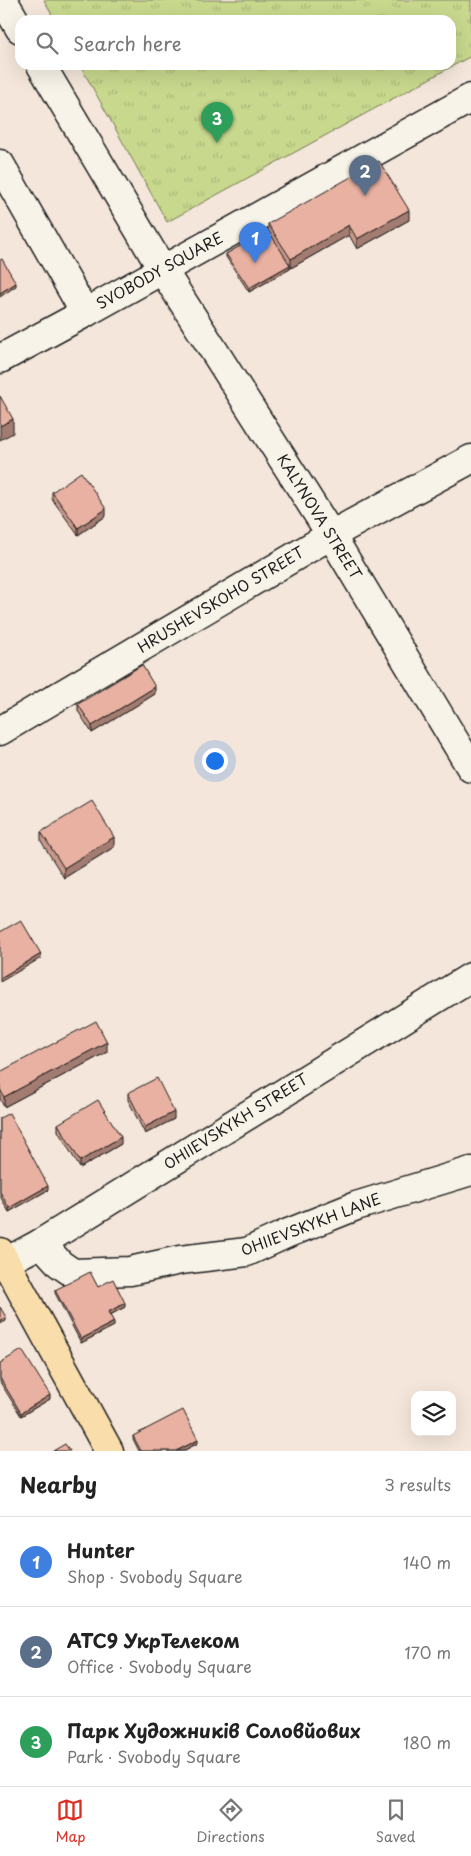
<!DOCTYPE html>
<meta charset="utf-8">
<style>
body{margin:0;font-family:"Playpen Sans",sans-serif;background:#f6f6f6;color:#222}
.controls{position:absolute;right:15px;bottom:15px;display:grid;overflow:hidden;border-radius:10px;box-shadow:0 5px 20px #0002}
.controls button{width:45px;height:45px;display:grid;place-items:center;padding:0;border:0;border-bottom:1px solid #e0e0e0;background:#fff;color:#222;font:25px sans-serif}
.you{position:absolute;left:214px;top:760px;width:18px;height:18px;margin:-12px;border:4px solid #fff;border-radius:50%;background:#1a73e8;box-shadow:0 0 0 8px #1a73e833}
.badge{display:grid;place-items:center;width:32px;height:32px;border-radius:50%;background:#d93025;color:#fff;font-size:16px;font-weight:700}
.pin{position:absolute;translate:-50% -41px;filter:drop-shadow(0 1px 2px #0008)}
.pin::after{content:'';position:absolute;top:26px;width:18px;height:15px;background:inherit;clip-path:polygon(0 0,100% 0,50% 100%)}
.list{margin:0;padding:0;list-style:none}
h2{display:flex;justify-content:space-between;align-items:center;height:65px;margin:0;padding:0 20px;font-size:21px}
h2 small{font-size:16px;font-weight:400;color:#767676}
.list li{display:grid;grid-template-columns:32px 1fr auto;gap:15px;align-items:center;box-sizing:border-box;height:90px;padding:0 20px;border-top:1px solid #e0e0e0}
.list b{display:block;font-size:19px;white-space:nowrap}
.list p{margin:0;font-size:16px;white-space:nowrap;color:#767676}
.list em{font-size:16px;font-style:normal;color:#767676}
.icon{flex:none;width:28px;height:28px;fill:none;stroke:currentColor;stroke-width:2;stroke-linecap:round;stroke-linejoin:round}
.map{position:relative;flex:none;width:471px;height:1451px;overflow:hidden}
.search{position:absolute;background:#fff;box-shadow:0 5px 20px #0002;left:15px;right:15px;top:15px;height:55px;display:flex;align-items:center;gap:12px;box-sizing:border-box;padding:0 18px;border-radius:15px;color:#767676;font-size:19px}
.sheet{height:335px;background:#fff}
nav{display:flex;justify-content:space-around;align-items:center;box-sizing:border-box;height:70px;border-top:1px solid #e0e0e0;background:#fff;font-size:14px;color:#767676}
nav a{display:grid;justify-items:center;gap:2px}
nav .on{color:#d93025}
.map>svg:first-child{display:block}
</style>
<div class="map">
<svg width="471" height="1451" viewBox="0 0 471 1451">
<defs>
<pattern id="park-tufts" width="24" height="20" patternUnits="userSpaceOnUse" patternTransform="scale(1.25)"><rect width="24" height="20" fill="#c8d88d"/><path d="M3 7l-1-3M5 7V3M7 7l1-3M15 17l-1-3M17 17v-4M19 17l1-3" fill="none" stroke="#abb979"/></pattern>
</defs>
<rect width="100%" height="100%" fill="#f4e6da"/>
<filter id="ink" filterUnits="userSpaceOnUse"><feTurbulence type="fractalNoise" baseFrequency=".02" numOctaves="2"/><feDisplacementMap in="SourceGraphic" scale="10" xChannelSelector="R" yChannelSelector="G"/><feConvolveMatrix kernelMatrix="1 2 1 2 8 2 1 2 1" color-interpolation-filters="sRGB"/></filter>
<g filter="url(#ink)">
<path fill="url(#park-tufts)" stroke="#727a54" d="M44,0H471V56L167,222L80,65H451V20H55Z"/>
<g fill="none" stroke-linecap="round" stroke-linejoin="round">
<g stroke="#1c1c1c" stroke-width="31">
<g id="minor">
<path d="M3,0L20,29"/>
<path d="M41,65L162,269L331,535L471,768"/>
<path d="M0,164L85,313L0,359"/>
<path d="M85,313L471,98"/>
<path d="M0,731L331,535L471,459"/>
<path d="M41,1243L60,1264L73,1273L130,1271L180,1260L247,1252L286,1234L356,1206L471,1171"/>
<path d="M0,1265L41,1243L471,977"/>
</g>
</g>
<g stroke="#1c1c1c" stroke-width="31">
<path id="major" d="M0,1252L109,1451"/>
</g>
<use href="#minor" stroke="#f7f3e8" stroke-width="28"/>
<use href="#major" stroke="#f9deab" stroke-width="28"/>
</g>
<g fill="#c8988a" stroke="#1c1c1c">
<path d="M409,220L357,249L349,235L291,268L290,267V269L249,292L226,257V254L268,230V224Z"/>
<path d="M52,492L106,516L78,535L52,499Z"/>
<path d="M155,694L92,733L78,711V704Z"/>
<path d="M41,832L114,847L64,878L41,841Z"/>
<path d="M107,1052L4,1107L0,1099V1072Z"/>
<path d="M128,1093L174,1119L145,1134L128,1100Z"/>
<path d="M0,1118L48,1190L9,1212L0,1196Z"/>
<path d="M58,1124L121,1144L80,1168L58,1131Z"/>
<path d="M98,1287L125,1307L110,1315L114,1326L81,1343L55,1293V1290Z"/>
<path d="M0,1363L50,1399L21,1416L0,1382Z"/>
<path d="M133,1436L198,1443L183,1451H139L133,1439Z"/>
</g>
<g fill="#a37c71" stroke="#1c1c1c">
<path d="M409,210V220L357,249V239Z"/>
<path d="M349,225V235L291,268V259Z"/>
<path d="M290,265V269L249,292V288Z"/>
<path d="M16,283V286L0,297V293Z"/>
<path d="M13,419V433L0,440V426Z"/>
<path d="M106,509V516L78,535V528Z"/>
<path d="M155,687V694L92,733V726Z"/>
<path d="M114,837V847L64,878V868Z"/>
<path d="M41,954V958L0,982V978Z"/>
<path d="M107,1042V1052L4,1107V1097Z"/>
<path d="M174,1112V1119L145,1134V1127Z"/>
<path d="M121,1137V1144L80,1168V1161Z"/>
<path d="M48,1186V1190L9,1212V1208Z"/>
<path d="M125,1303V1307L108,1316V1312Z"/>
<path d="M6,1317V1321L0,1324V1321Z"/>
<path d="M114,1322V1326L81,1343V1339Z"/>
<path d="M50,1395V1399L21,1416V1413Z"/>
<path d="M198,1440V1443L183,1451H176Z"/>
</g>
<g fill="#e9b1a1" stroke="#1c1c1c">
<path d="M379,161L409,210L357,239L349,225L291,259L268,224Z"/>
<path d="M268,230L290,265L249,288L226,254Z"/>
<path d="M2,259L16,283L0,293V260Z"/>
<path d="M0,396L13,419L0,426Z"/>
<path d="M81,472L106,509L78,528L52,492Z"/>
<path d="M142,665L155,687L92,726L78,704Z"/>
<path d="M92,801L114,837L64,868L41,832Z"/>
<path d="M21,920L41,954L0,978V932Z"/>
<path d="M96,1021L107,1042L4,1097L0,1089V1072Z"/>
<path d="M157,1078L174,1112L145,1127L128,1093Z"/>
<path d="M98,1100L121,1137L80,1161L58,1124Z"/>
<path d="M9,1113L48,1186L9,1208L0,1192V1118Z"/>
<path d="M90,1272L98,1287L113,1279L125,1303L108,1312L114,1322L81,1339L55,1290Z"/>
<path d="M0,1307L6,1317L0,1321Z"/>
<path d="M22,1350L50,1395L21,1413L0,1378V1363Z"/>
<path d="M183,1410L198,1440L176,1451H141L133,1436Z"/>
<path d="M65,1444L70,1451H53Z"/>
</g>
</g>
<g text-anchor="middle" stroke-width="4" stroke-linejoin="round" paint-order="stroke">
<g font-size="15" fill="#1c1c1c" stroke="#f7f3e8">
<text transform="translate(160 271) rotate(-29)" y="5">SVOBODY SQUARE</text>
<text transform="translate(319 517) rotate(58)" y="5">KALYNOVA STREET</text>
<text transform="translate(221 600) rotate(-31)" y="5">HRUSHEVSKOHO STREET</text>
<text transform="translate(236 1122) rotate(-32)" y="5">OHIIEVSKYKH STREET</text>
<text transform="translate(311 1225) rotate(-21)" y="5">OHIIEVSKYKH LANE</text>
</g>
</g>
</svg>
<div class="controls">
<button><svg class="icon" aria-label="layers" viewBox="0 0 24 24"><path d="M12 4l9 5-9 5-9-5zM3 14l9 5 9-5"/></svg></button>
</div>
<div class="you"></div>
<div class="pin badge" style="left:255px;top:263px;background:#3f7fe0">1</div>
<div class="pin badge" style="left:365px;top:196px;background:#5c6f8a">2</div>
<div class="pin badge" style="left:217px;top:143px;background:#2e9e5b">3</div>
<div class="search"><svg class="icon" aria-label="search" viewBox="0 0 24 24"><circle cx="10" cy="10" r="6"/><path d="M15 15l6 6"/></svg>Search here</div>
</div>
<section class="sheet">
<h2>Nearby<small>3 results</small></h2>
<ul class="list">
<li><span class="badge" style="background:#3f7fe0">1</span><div><b>Hunter</b><p>Shop · Svobody Square</p></div><em>140 m</em></li>
<li><span class="badge" style="background:#5c6f8a">2</span><div><b>АТС9 УкрТелеком</b><p>Office · Svobody Square</p></div><em>170 m</em></li>
<li><span class="badge" style="background:#2e9e5b">3</span><div><b>Парк Художників Соловйових</b><p>Park · Svobody Square</p></div><em>180 m</em></li>
</ul>
</section>
<nav>
<a class="on"><svg class="icon" aria-label="map" viewBox="0 0 24 24"><path d="M3 6l6-2 6 2 6-2v14l-6 2-6-2-6 2zM9 4v14M15 6v14"/></svg>Map</a>
<a><svg class="icon" aria-label="directions" viewBox="0 0 24 24"><path d="M12 3l9 9-9 9-9-9zM9 14v-3h6M13 9l2 2-2 2"/></svg>Directions</a>
<a><svg class="icon" aria-label="saved" viewBox="0 0 24 24"><path d="M7 4h10v16l-5-4-5 4z"/></svg>Saved</a>
</nav>
